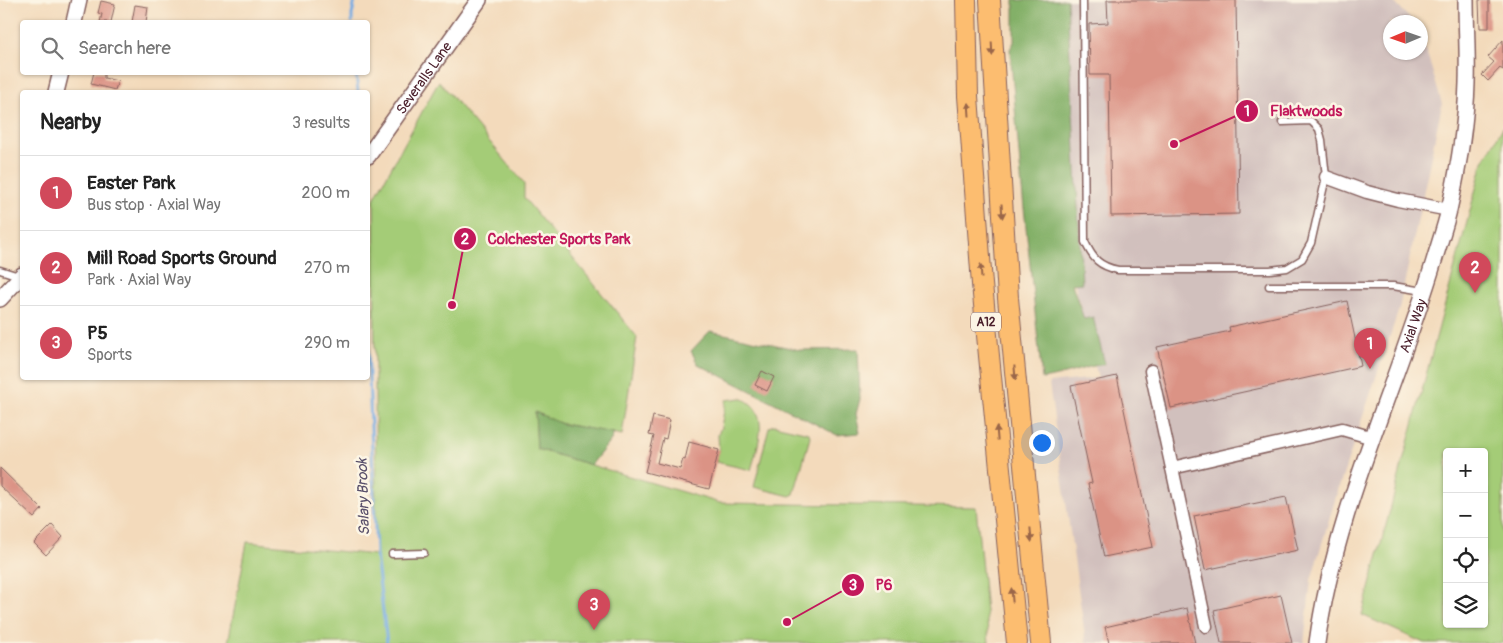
<!DOCTYPE html>
<meta charset="utf-8">
<style>
body{margin:0;font-family:Pangolin,sans-serif;background:#f6f6f6;color:#222}
.controls{position:absolute;right:15px;bottom:15px;display:grid;overflow:hidden;border-radius:5px;box-shadow:0 1px 4px #0004}
.controls button{width:45px;height:45px;display:grid;place-items:center;padding:0;border:0;border-bottom:1px solid #e0e0e0;background:#fff;color:#222;font:25px sans-serif}
.compass{position:absolute;left:1383px;top:15px;width:45px;height:45px;border-radius:50%;background:#fff;box-shadow:0 1px 4px #0004;rotate:268deg}
.you{position:absolute;left:1041px;top:442px;width:18px;height:18px;margin:-12px;border:4px solid #fff;border-radius:50%;background:#1a73e8;box-shadow:0 0 0 8px #1a73e833}
.badge{display:grid;place-items:center;width:32px;height:32px;border-radius:50%;background:#d1495b;color:#fff;font-size:16px;font-weight:700}
.pin{position:absolute;translate:-50% -41px;filter:drop-shadow(0 1px 2px #0008)}
.pin::after{content:'';position:absolute;top:26px;width:18px;height:15px;background:inherit;clip-path:polygon(0 0,100% 0,50% 100%)}
.list{margin:0;padding:0;list-style:none}
h2{display:flex;justify-content:space-between;align-items:center;height:65px;margin:0;padding:0 20px;font-size:21px}
h2 small{font-size:16px;font-weight:400;color:#767676}
.list li{display:grid;grid-template-columns:32px 1fr auto;gap:15px;align-items:center;box-sizing:border-box;height:75px;padding:0 20px;border-top:1px solid #e0e0e0}
.list b{display:block;font-size:19px;white-space:nowrap}
.list p{margin:0;font-size:16px;white-space:nowrap;color:#767676}
.list em{font-size:16px;font-style:normal;color:#767676}
.icon{flex:none;width:28px;height:28px;fill:none;stroke:currentColor;stroke-width:2;stroke-linecap:round;stroke-linejoin:round}
.map{position:relative;flex:none;width:1503px;height:643px;overflow:hidden}
.search{position:absolute;background:#fff;box-shadow:0 1px 4px #0004;left:20px;top:20px;width:350px;height:55px;display:flex;align-items:center;gap:12px;box-sizing:border-box;padding:0 18px;border-radius:5px;color:#767676;font-size:19px}
.panel{position:absolute;background:#fff;box-shadow:0 1px 4px #0004;left:20px;top:90px;width:350px;height:290px;border-radius:5px}
.map>svg:first-child{display:block}
</style>
<div class="map">
<svg width="1503" height="643" viewBox="0 0 1503 643">
<rect width="100%" height="100%" fill="#fcf5e5"/>
<filter id="ink" filterUnits="userSpaceOnUse"><feTurbulence type="fractalNoise" baseFrequency=".02" numOctaves="2"/><feDisplacementMap in="SourceGraphic" scale="10" xChannelSelector="R" yChannelSelector="G"/><feConvolveMatrix kernelMatrix="1 2 1 2 8 2 1 2 1" color-interpolation-filters="sRGB"/></filter>
<filter id="wash" filterUnits="userSpaceOnUse"><feTurbulence type="fractalNoise" baseFrequency=".0096" numOctaves="4" result="noise"/><feDisplacementMap in="SourceGraphic" scale="20" xChannelSelector="R" yChannelSelector="G"/><feGaussianBlur stdDeviation="1.12" result="paint"/><feColorMatrix in="noise" values="0 0 0 0 0 0 0 0 0 0 0 0 0 0 0 0 0 1.4 0 .05"/><feComposite in="paint" operator="in"/></filter>
<g filter="url(#wash)">
<rect width="100%" height="100%" fill="#f3dabb"/>
<path fill="#d1c0bd" d="M1057,0H1392L1413,22H1390V52H1420L1421,33L1442,104L1399,309L1337,493L1311,580L1304,643H1086L1049,383L1098,378L1075,284L1058,62Z"/>
<g fill="#a4cc77" stroke="#777651" fill-rule="evenodd">
<path d="M439,81L524,183V198L637,337L622,435L562,424L535,412L537,449L720,503L976,507L989,643H228L247,542L376,555L374,199Z"/>
<path d="M1503,127V643H1424L1362,615L1483,162ZM1447,452H1484V624H1447Z"/>
<path d="M741,398C772,411 758,445 751,470L716,462L719,450L718,435L721,427L726,400Z"/>
<path d="M774,425L809,433L810,437L794,494L790,496L754,487L769,427Z"/>
</g>
<g fill="#83b068" stroke="#66684a">
<path d="M1014,0H1067L1082,283L1072,284L1084,319L1093,317L1105,364C1083,367 1063,376 1042,379L1022,189L1010,49L1014,42Z"/>
<path d="M710,331L800,350L858,349L860,399L856,414L860,433L837,435L698,364L691,351Z"/>
<path d="M535,412L562,424L614,433L611,440L591,465L537,449Z"/>
</g>
<g fill="none" stroke-linecap="round" stroke-linejoin="round">
<g stroke="#74abe3" stroke-width="3">
<path d="M352,22V15L355,0"/>
<path d="M356,72L358,92"/>
<path d="M368,350L376,555L387,643"/>
</g>
</g>
<g id="blocks">
<g fill="#db9385">
<path d="M1107,0H1236L1239,214L1111,216L1109,75H1090L1089,24L1108,23Z"/>
<path d="M1479,0H1489V28H1480Z"/>
<path d="M101,1L115,4L111,22H100L102,14L98,13Z"/>
<path d="M135,5L148,7L146,22H132Z"/>
<path d="M1503,40V70L1500,68L1488,81L1482,75L1494,62L1488,57Z"/>
<path d="M94,72H103L104,75V78L118,81L115,90L91,84Z"/>
<path d="M1347,301L1361,366L1171,408L1157,347L1230,331L1229,327Z"/>
<path d="M762,371L774,377L767,391L755,385Z"/>
<path d="M1117,376L1153,547L1104,557L1088,484L1092,483L1071,386Z"/>
<path d="M653,416L670,420L666,439L663,438L657,463L680,469L683,459L685,460L689,442L719,450L709,489L645,472L654,436L649,435Z"/>
<path d="M0,468L42,509L34,518L0,486Z"/>
<path d="M1286,497L1298,550L1205,570L1194,516Z"/>
<path d="M52,525L63,537L46,555L34,543Z"/>
<path d="M1281,595L1292,643H1221L1214,610Z"/>
<path d="M1187,608L1195,643H1109L1105,627Z"/>
</g>
</g>
</g>
<g filter="url(#ink)">
<use href="#blocks" fill-opacity="0" stroke="#85605d" stroke-width="1"/>
<g fill="none" stroke-linecap="round" stroke-linejoin="round">
<g stroke="#85605d" stroke-width="9">
<g id="service">
<path d="M1083,0L1085,242C1093,259 1099,266 1118,270H1270L1287,268L1302,259L1311,243L1326,177L1322,140L1319,129L1311,121L1282,122"/>
<path d="M0,270L19,276"/>
<path d="M1269,286H1393L1423,291"/>
<path d="M392,554L424,553"/>
</g>
</g>
<g stroke="#85605d" stroke-width="15">
<g id="minor">
<path d="M1326,177L1367,192L1398,200L1449,210"/>
<path d="M1151,371L1172,468"/>
<path d="M1206,626L1172,468L1342,429L1373,438"/>
</g>
</g>
<g stroke="#85605d" stroke-width="18">
<g id="tertiary">
<path d="M74,22L79,0"/>
<path d="M56,92L61,72"/>
<path id="s1" d="M368,156L479,0"/>
<path d="M0,299L22,275"/>
<path id="s2" d="M1317,643C1335,511 1396,388 1434,261C1439,244 1445,227 1449,210C1458,170 1466,124 1467,83C1468,55 1466,28 1466,0"/>
</g>
</g>
<g stroke="#85605d" stroke-width="22">
<g id="trunk">
<path d="M966,0L968,96L982,284L1017,643"/>
<path d="M990,0L1008,298L1041,643"/>
</g>
</g>
<use href="#service" stroke="#fff" stroke-width="6"/>
<use href="#minor" stroke="#fff" stroke-width="12"/>
<use href="#tertiary" stroke="#fff" stroke-width="15"/>
<use href="#trunk" stroke="#fcbd6f" stroke-width="20"/>
</g>
<defs><path id="oneway-solid" d="M-6-.8H1V-3.2L6.5 0L1 3.2V.8H-6Z" transform="scale(1.25)"/></defs>
<g fill="#9a664a">
<use href="#oneway-solid" transform="translate(992 49) rotate(87)"/>
<use href="#oneway-solid" transform="translate(969 109) rotate(-94)"/>
<use href="#oneway-solid" transform="translate(1002 211) rotate(86)"/>
<use href="#oneway-solid" transform="translate(981 271) rotate(-94)"/>
<use href="#oneway-solid" transform="translate(1015 373) rotate(85)"/>
<use href="#oneway-solid" transform="translate(997 433) rotate(-95)"/>
<use href="#oneway-solid" transform="translate(1031 535) rotate(85)"/>
<use href="#oneway-solid" transform="translate(1012 595) rotate(-95)"/>
</g>
</g>
<g text-anchor="middle" stroke-width="5" stroke-linejoin="round" paint-order="stroke">
<rect fill="#fcf5e5" stroke="#7f5f63" stroke-width="1" x="971" y="312.5" width="30" height="19" rx="4"/>
<g font-size="12" font-weight="bold" fill="#4a1f2b">
<text x="986" y="326">A12</text>
</g>
<g font-size="14" fill="#4a1f2b" stroke="#fcf5e5">
<text dy="5" stroke="none"><textPath href="#s1" startOffset="96">Severalls Lane</textPath></text>
<text dy="5" stroke="none"><textPath href="#s2" startOffset="332">Axial Way</textPath></text>
</g>
<g font-size="15" font-style="italic" fill="#59506b" stroke="#fcf5e5">
<text transform="translate(363 497) rotate(-92)" y="5">Salary Brook</text>
</g>
</g>
<path fill="none" stroke="#c2185b" stroke-width="2" d="M1174 144L1247 111M452 305L465 239M787 622L853 585"/>
<g fill="#c2185b" stroke="#fcf5e5" stroke-width="2">
<circle cx="1174" cy="144" r="5"/>
<circle cx="452" cy="305" r="5"/>
<circle cx="787" cy="622" r="5"/>
<circle cx="1247" cy="111" r="12"/>
<circle cx="465" cy="239" r="12"/>
<circle cx="853" cy="585" r="12"/>
</g>
<g font-size="15" text-anchor="middle" font-weight="bold" fill="#fff">
<text x="1247" y="116">1</text>
<text x="465" y="244">2</text>
<text x="853" y="590">3</text>
</g>
<g font-size="15" text-anchor="middle" font-weight="bold" fill="#c2185b" stroke="#fcf5e5" stroke-width="5" stroke-linejoin="round" paint-order="stroke">
<text x="1306" y="116">Flaktwoods</text>
<text x="559" y="244">Colchester Sports Park</text>
<text x="884" y="590">P6</text>
</g>
</svg>
<div class="controls">
<button>+</button>
<button>−</button>
<button><svg class="icon" aria-label="locate" viewBox="0 0 24 24"><circle cx="12" cy="12" r="6"/><path d="M12 2v4M12 18v4M2 12h4M18 12h4"/></svg></button>
<button><svg class="icon" aria-label="layers" viewBox="0 0 24 24"><path d="M12 4l9 5-9 5-9-5zM3 14l9 5 9-5"/></svg></button>
</div>
<svg class="compass" viewBox="-18 -18 36 36"><path d="M0-13l5 13h-10z" fill="#e53935"/><path d="M0 13l5-13h-10z" fill="#767676"/></svg>
<div class="you"></div>
<div class="pin badge" style="left:1370px;top:369px">1</div>
<div class="pin badge" style="left:1475px;top:293px">2</div>
<div class="pin badge" style="left:594px;top:630px">3</div>
<div class="search"><svg class="icon" aria-label="search" viewBox="0 0 24 24"><circle cx="10" cy="10" r="6"/><path d="M15 15l6 6"/></svg>Search here</div>
<section class="panel">
<h2>Nearby<small>3 results</small></h2>
<ul class="list">
<li><span class="badge">1</span><div><b>Easter Park</b><p>Bus stop · Axial Way</p></div><em>200 m</em></li>
<li><span class="badge">2</span><div><b>Mill Road Sports Ground</b><p>Park · Axial Way</p></div><em>270 m</em></li>
<li><span class="badge">3</span><div><b>P5</b><p>Sports</p></div><em>290 m</em></li>
</ul>
</section>
</div>
